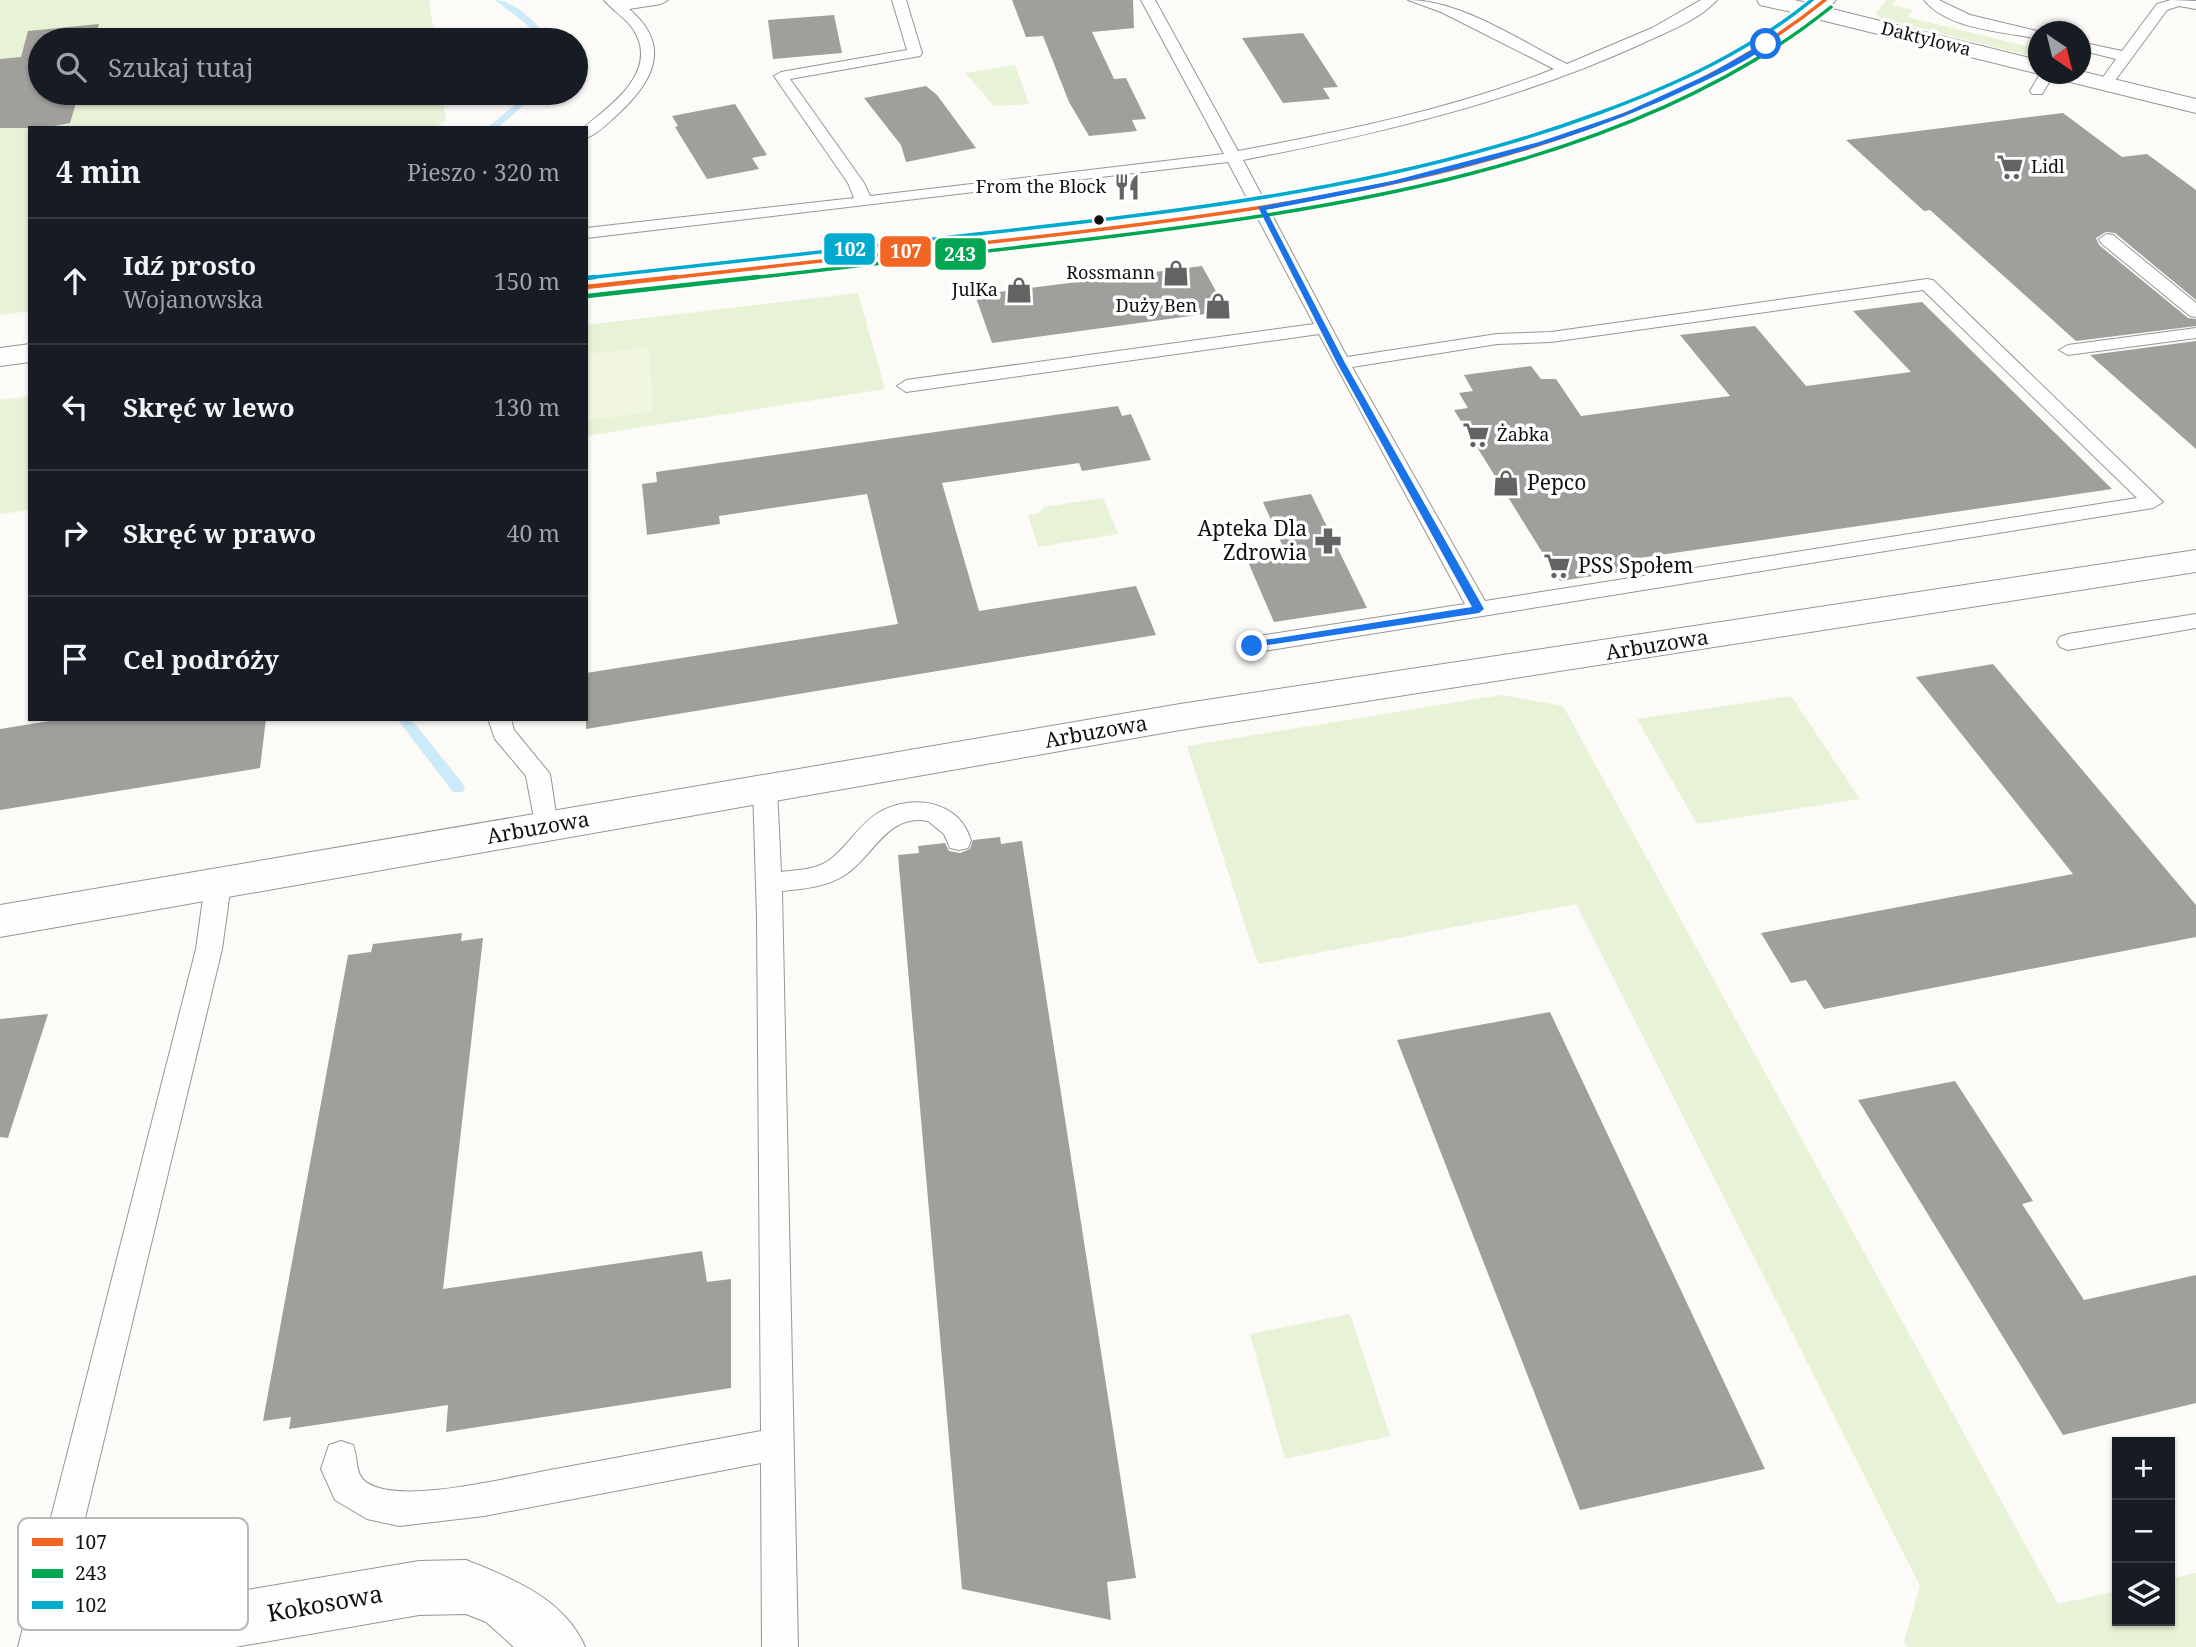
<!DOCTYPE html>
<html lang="pl">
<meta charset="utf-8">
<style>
body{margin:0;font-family:"Noto Serif",serif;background:#242831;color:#f1f3f6}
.controls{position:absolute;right:21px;bottom:21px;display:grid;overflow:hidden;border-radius:0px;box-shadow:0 2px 5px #0004}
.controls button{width:63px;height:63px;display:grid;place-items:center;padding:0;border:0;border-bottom:2px solid #363941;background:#171b24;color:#f1f3f6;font:35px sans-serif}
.compass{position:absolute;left:2028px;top:21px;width:63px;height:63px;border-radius:50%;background:#171b24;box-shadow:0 2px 5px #0004;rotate:145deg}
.stop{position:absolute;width:21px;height:21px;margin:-16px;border:5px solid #1a73e8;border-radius:50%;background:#fff}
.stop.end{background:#1a73e8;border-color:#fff;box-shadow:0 2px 7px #0008}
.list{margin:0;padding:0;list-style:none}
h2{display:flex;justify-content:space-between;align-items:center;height:91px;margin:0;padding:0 28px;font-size:30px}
h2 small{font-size:23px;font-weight:400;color:#9ea1a6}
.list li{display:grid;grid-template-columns:46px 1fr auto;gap:21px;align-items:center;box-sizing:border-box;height:126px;padding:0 28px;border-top:2px solid #363941}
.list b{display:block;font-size:26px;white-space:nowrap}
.list p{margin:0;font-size:23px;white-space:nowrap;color:#9ea1a6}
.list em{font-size:23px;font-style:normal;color:#9ea1a6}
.icon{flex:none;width:38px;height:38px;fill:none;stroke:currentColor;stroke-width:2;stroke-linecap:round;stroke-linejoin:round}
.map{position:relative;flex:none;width:2196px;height:1647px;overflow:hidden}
.search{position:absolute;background:#171b24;box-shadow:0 2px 5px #0004;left:28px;top:28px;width:560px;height:77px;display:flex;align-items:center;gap:18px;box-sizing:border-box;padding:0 24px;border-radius:38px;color:#9ea1a6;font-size:26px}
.panel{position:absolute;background:#171b24;box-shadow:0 2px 5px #0004;left:28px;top:126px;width:560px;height:595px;border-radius:0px}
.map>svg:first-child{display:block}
</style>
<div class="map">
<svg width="2196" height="1647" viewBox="0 0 2196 1647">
<rect width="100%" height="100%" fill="#fcfbf7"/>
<g fill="#e8f2d7">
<path d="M0,0H429L435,40H40V93H442L446,120L434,128H30V311L0,315Z"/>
<path d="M1887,0H1896L1892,5L1913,10L1907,17L2038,49V58L1880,18L1875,13Z"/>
<path d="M1015,65L1029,104L994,106L965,73Z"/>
<path d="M858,293L885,389L586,436V325Z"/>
<path d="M30,396V510L0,514V400Z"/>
<path d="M1103,498L1118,534L1038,547L1028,515L1037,514L1044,507Z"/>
<path d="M1501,695L1563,706L2058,1604L2117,1591V1621H2170V1579L2196,1573V1647H1907L1904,1642L1920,1586L1576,904L1258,964L1187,746Z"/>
<path d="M1791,696L1860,799L1697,824L1637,719Z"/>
<path d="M1350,1314L1390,1436L1285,1459L1250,1334Z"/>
</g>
<path fill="#f0f6e0" d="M649,347L653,412L586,420V354Z"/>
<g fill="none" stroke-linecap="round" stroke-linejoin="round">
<g fill="#cceaf7" fill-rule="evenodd">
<path d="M495,0C515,0 538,25 550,40H542L525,23Z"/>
<path d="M529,93H538L497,128H487Z"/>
<path d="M397,719H411L463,784L465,788L463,792H453Z"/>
</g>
</g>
<g fill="#a19f9c">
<path d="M1012,0H1133L1134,28L1092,32L1114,79L1126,78L1146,119L1132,120L1137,131L1089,136L1069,102L1043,36L1026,37Z"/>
<path d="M834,15L842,53L773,59L768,20Z"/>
<path d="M99,24L94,40H40V93H79L70,123L44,128H0V59L21,57L28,31Z"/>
<path d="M1303,33L1338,87L1323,88L1330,99L1283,103L1242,38Z"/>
<path d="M926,86L937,95L976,148L906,162L901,145L864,98Z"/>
<path d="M735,104L767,155L752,158L759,169L707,179L675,127L678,126L672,116Z"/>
<path d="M2063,113L2122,157L2147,154L2196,190V300L2115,233L2106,232L2096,238L2099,245L2188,318L2196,319V326L2076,341L1930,210L1924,211L1846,140Z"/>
<path d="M1202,266L1227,311L992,343L975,295Z"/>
<path d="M1922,302L2112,489L1639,558L1646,568L1560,581L1454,410L1468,408L1459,393L1473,391L1464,375L1531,366L1541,379H1556L1581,416L1730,396L1680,335L1755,326L1806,386L1911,372L1853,311Z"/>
<path d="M2196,341V449L2090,355Z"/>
<path d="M1118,406L1122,416L1131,414L1151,460L1082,471L1079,463L942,483L979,611L1136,586L1156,635L586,729V673L898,624L867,494L719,516L720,524L647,535L642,484L657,482L656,472Z"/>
<path d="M1311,494L1367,608L1274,622L1245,555L1284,549L1263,502Z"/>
<path d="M1993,664L2196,905V937L1824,1009L1806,980L1791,983L1761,933L2073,874L1916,677Z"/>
<path d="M62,719H266L260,768L0,810V729Z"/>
<path d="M1000,837L1001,844L1022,841L1136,1578L1107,1582L1111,1620L962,1589L898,855L919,853L918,846L945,843L949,851L960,853L970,849L973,840Z"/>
<path d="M462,933L461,941L483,938L443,1289L702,1251L707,1282L731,1279V1388L446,1432L448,1405L289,1429L291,1417L263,1421L348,955L371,952L373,944Z"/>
<path d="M1550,1012L1765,1469L1580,1510L1397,1040Z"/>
<path d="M48,1014L8,1138L0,1137V1019Z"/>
<path d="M1955,1081L2033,1201L2022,1204L2084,1300L2196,1275V1403L2063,1435L1858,1100Z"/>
</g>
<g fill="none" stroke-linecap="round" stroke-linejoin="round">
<g stroke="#979695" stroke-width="2">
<g id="service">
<path d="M604,0H668L661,4L629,9C673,46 653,82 617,115C608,123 598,134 586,138V128H583C609,107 655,75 637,36C630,20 615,13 604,0Z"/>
<path d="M892,0H906L922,53L920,56L790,79L864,183L870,196L1224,154L1141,0H1155L1238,151C1345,131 1453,109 1554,69L1441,12L1408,0C1461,0 1520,41 1567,64L1652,28L1701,0H1717C1698,21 1664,33 1639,45C1513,102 1378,134 1243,160L1347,357L1497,334L1551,332L1927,279L1933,280L2163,502L2153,508L1252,653L1244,650L1241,645L1244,640L1252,637L1465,604L1319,334L906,392L897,386L906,380L1314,324L1228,162L586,238V228L854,198L848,183L774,76L781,72L907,50ZM1923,290L2137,498L1485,601L1352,367L1497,344L1551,342Z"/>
<path d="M1924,0H1939L1970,15L2041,32L2038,39C2003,31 1948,30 1924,0Z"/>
<path d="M2171,0L2196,1V9L2179,6L2167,10L2111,86H2101L2099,83L2116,59L2080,50V42L2122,51L2157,4Z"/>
<path d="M2040,74H2054L2042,94H2032L2030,91Z"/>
<path d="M2107,234L2113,235L2196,303V317L2190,316L2101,243L2099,239Z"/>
<path d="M2196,328V338L2068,355L2059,350L2068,345Z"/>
<path d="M2196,614V628L2068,650L2060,647L2057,642L2060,637L2068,634Z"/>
<path d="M488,719H511L514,730L550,774L558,827L555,834L546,836L537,834L526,776L495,739Z"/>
<path d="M765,779L773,782L777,788L781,872C796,870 814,870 828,861C847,848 858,825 878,813C911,793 960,800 971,841L968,848L959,850L950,848L944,834L928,821C887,813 873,857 845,875C827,887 803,889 782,891L798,1647H762L761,1463L484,1516L399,1526L367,1519L335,1500L321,1469L329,1445L341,1441L353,1445C360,1463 352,1479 376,1487C415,1501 507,1478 550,1470C620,1457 691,1444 761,1431L757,918L753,788L757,782Z"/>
<path d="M218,874L227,877L231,884L222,949L54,1647H18L196,949L205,884L209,877Z"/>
</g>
</g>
<g stroke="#979695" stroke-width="2">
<g id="minor">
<path d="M1757,0H1794L1808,3L1812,0H1836L1828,8L2038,60L2039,74L1817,19C1763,61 1701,91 1637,117C1443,196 1233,222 1025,246C879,263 733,279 586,295V279C734,263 882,246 1030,229C1229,207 1431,183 1619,107C1681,82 1742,54 1796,13L1760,5Z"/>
<path d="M2080,71L2196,99V113L2058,79L2055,74H2080Z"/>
<path d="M30,344V362L0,366V348Z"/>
<path d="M2196,550V572L1180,730L0,937V905L1180,704Z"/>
<path d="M466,1560C511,1578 565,1599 585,1647H514L486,1622L466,1614L419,1615L235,1647H47L55,1627L75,1619L419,1561Z"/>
</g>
</g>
<use href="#service" fill="#fffefe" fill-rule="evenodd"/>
<use href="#minor" fill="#fffefe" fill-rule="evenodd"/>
<g stroke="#fff" stroke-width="7">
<path id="bus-1-far1" d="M660,279C791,264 923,250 1054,235C1305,205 1623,164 1825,0"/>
</g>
<g stroke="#fff" stroke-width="9">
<path id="bus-1" d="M586,287L676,277"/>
</g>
<g stroke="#fff" stroke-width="7">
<path id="bus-2-far1" d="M742,279C850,267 958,254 1065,242C1317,212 1628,171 1831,7"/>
</g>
<g stroke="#fff" stroke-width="9">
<path id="bus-2" d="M587,296L758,277"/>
</g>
<g stroke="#fff" stroke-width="7">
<path id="bus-3-far1" d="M586,278C719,264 853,248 986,233C1194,210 1401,186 1599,113C1675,85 1748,52 1812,0"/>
</g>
<g stroke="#fff" stroke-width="9">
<path id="bus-3" d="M586,278L595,277"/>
</g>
<use href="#bus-1-far1" stroke="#f26522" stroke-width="3.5"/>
<use href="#bus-1" stroke="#f26522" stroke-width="4.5"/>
<use href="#bus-2-far1" stroke="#00a651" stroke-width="3.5"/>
<use href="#bus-2" stroke="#00a651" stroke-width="4.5"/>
<use href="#bus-3-far1" stroke="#00a9ce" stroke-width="3.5"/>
<use href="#bus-3" stroke="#00a9ce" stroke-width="4.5"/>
</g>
<path fill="#1a73e8" d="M1764,43L1770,44C1744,64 1710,78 1681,92C1549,153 1407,183 1266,210L1345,363L1484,609L1479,613L1248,648L1247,646L1252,642L1472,607L1337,363L1258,207L1392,181L1539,142L1624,113L1711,73Z"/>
<defs>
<g id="supermarket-bare" transform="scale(2.1)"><path d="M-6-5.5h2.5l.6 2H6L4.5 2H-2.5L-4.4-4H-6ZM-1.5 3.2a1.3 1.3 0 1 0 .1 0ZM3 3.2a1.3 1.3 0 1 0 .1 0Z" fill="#636362" stroke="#fff" stroke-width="2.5" paint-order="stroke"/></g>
<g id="restaurant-bare" transform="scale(2.1)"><path d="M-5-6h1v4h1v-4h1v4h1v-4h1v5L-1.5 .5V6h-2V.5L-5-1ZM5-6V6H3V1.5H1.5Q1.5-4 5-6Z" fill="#636362" stroke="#fff" stroke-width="2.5" paint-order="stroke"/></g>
<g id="shop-bare" transform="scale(2.1)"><path d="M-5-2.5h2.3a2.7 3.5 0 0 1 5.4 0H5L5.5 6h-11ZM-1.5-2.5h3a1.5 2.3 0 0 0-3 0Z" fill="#636362" stroke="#fff" stroke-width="2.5" paint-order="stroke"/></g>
<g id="pharmacy-bare" transform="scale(2.1)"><path d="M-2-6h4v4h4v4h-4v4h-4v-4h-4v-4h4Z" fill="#636362" stroke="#fff" stroke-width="2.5" paint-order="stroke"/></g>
</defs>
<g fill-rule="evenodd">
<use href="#supermarket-bare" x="2010" y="167"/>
<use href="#restaurant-bare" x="1127" y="187"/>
<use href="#shop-bare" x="1176" y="273"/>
<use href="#shop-bare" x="1019" y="290"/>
<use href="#shop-bare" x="1218" y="306"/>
<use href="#supermarket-bare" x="1476" y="435"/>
<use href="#shop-bare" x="1506" y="483"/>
<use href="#pharmacy-bare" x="1328" y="541"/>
<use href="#supermarket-bare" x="1557" y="566"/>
</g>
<circle fill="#111" stroke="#fff" stroke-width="2.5" cx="1099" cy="220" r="6"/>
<g text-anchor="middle" stroke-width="7" stroke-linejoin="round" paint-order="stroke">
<g font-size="18" fill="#111" stroke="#fff">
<text transform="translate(1926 39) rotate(14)" y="6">Daktylowa</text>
</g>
<g font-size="18" fill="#111" stroke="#fff" text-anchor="end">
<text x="2031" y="173" text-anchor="start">Lidl</text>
<text x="1106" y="193">From the Block</text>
<text x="1155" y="279">Rossmann</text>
<text x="998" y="296">JulKa</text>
<text x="1197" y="312">Duży Ben</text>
<text x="1497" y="441" text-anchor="start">Żabka</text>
</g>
<g font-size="21" fill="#111" stroke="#fff" text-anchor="start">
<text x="1527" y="490">Pepco</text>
<text x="1307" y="536" text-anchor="end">Apteka Dla<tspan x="1307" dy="24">Zdrowia</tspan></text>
<text x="1578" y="573">PSS Społem</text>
</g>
<g font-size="21" fill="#111" stroke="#fff">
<text transform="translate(1657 645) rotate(-9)" y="7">Arbuzowa</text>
<text transform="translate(1096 732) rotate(-10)" y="7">Arbuzowa</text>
<text transform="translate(538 828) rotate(-10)" y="7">Arbuzowa</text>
</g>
<g font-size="24" fill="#111" stroke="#fff">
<text transform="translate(325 1604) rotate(-10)" y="8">Kokosowa</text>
</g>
</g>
<rect x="18" y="1518" width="230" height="112" rx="10" fill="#fff" stroke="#b8b8b8" stroke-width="2"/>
<rect x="32" y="1538" width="31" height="8" fill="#f26522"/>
<rect x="32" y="1569" width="31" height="9" fill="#00a651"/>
<rect x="32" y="1601" width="31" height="8" fill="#00a9ce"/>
<g font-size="19" fill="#111">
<text x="75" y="1549">107</text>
<text x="75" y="1580">243</text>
<text x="75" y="1612">102</text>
</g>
<g stroke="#fff" stroke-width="2.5">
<rect x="823" y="232" width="53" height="34" rx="7" fill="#00a9ce"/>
<rect x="879" y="235" width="53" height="33" rx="7" fill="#f26522"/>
<rect x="934" y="237" width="53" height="34" rx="7" fill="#00a651"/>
</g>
<g font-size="19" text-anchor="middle" font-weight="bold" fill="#fff">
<text x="850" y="256">102</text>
<text x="906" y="258">107</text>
<text x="960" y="261">243</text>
</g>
</svg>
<div class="controls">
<button>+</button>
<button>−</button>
<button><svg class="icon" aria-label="layers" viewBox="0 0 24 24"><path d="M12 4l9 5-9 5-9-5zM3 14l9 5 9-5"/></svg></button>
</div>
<svg class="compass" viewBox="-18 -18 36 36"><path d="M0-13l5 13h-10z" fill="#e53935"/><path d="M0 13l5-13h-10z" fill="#9ea1a6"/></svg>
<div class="stop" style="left:1766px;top:44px"></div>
<div class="stop end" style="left:1252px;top:646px"></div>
<div class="search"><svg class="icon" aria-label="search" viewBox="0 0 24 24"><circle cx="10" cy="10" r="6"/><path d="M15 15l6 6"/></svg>Szukaj tutaj</div>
<section class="panel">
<h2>4 min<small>Pieszo · 320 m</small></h2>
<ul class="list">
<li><svg class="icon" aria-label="ahead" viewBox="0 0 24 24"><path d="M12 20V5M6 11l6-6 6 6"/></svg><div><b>Idź prosto</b><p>Wojanowska</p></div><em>150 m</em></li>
<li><svg class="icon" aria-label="left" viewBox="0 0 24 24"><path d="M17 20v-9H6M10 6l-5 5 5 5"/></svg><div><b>Skręć w lewo</b></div><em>130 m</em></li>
<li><svg class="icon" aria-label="right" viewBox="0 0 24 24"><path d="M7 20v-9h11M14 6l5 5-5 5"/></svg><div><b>Skręć w prawo</b></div><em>40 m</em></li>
<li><svg class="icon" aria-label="arrive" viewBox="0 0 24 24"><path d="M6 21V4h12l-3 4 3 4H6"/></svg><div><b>Cel podróży</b></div></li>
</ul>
</section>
</div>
